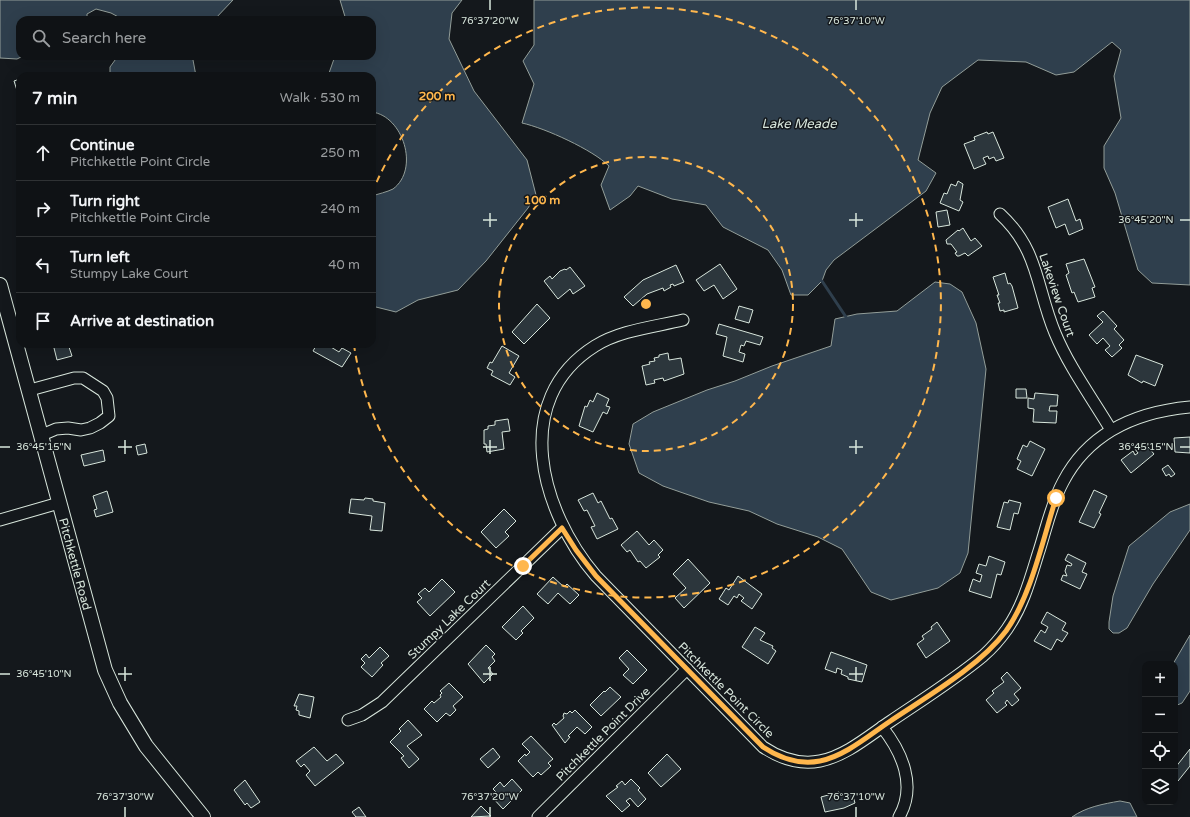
<!DOCTYPE html>
<meta charset="utf-8">
<style>
body{margin:0;font-family:"Varela Round",sans-serif;background:#1d2022;color:#f1f3f6}
.controls{position:absolute;right:12px;bottom:12px;display:grid;overflow:hidden;border-radius:8px;box-shadow:0 4px 16px #0002}
.controls button{width:36px;height:36px;display:grid;place-items:center;padding:0;border:0;border-bottom:1px solid #2f3234;background:#0f1215;color:#f1f3f6;font:20px sans-serif}
.stop{position:absolute;width:12px;height:12px;margin:-9px;border:3px solid #ffb74d;border-radius:50%;background:#fff}
.stop.end{background:#ffb74d;border-color:#fff;box-shadow:0 1px 4px #0008}
.list{margin:0;padding:0;list-style:none}
h2{display:flex;justify-content:space-between;align-items:center;height:52px;margin:0;padding:0 16px;font-size:17px}
h2 small{font-size:13px;font-weight:400;color:#9b9ea0}
.list li{display:grid;grid-template-columns:26px 1fr auto;gap:12px;align-items:center;box-sizing:border-box;height:56px;padding:0 16px;border-top:1px solid #2f3234}
.list b{display:block;font-size:15px;white-space:nowrap}
.list p{margin:0;font-size:13px;white-space:nowrap;color:#9b9ea0}
.list em{font-size:13px;font-style:normal;color:#9b9ea0}
.icon{flex:none;width:22px;height:22px;fill:none;stroke:currentColor;stroke-width:2;stroke-linecap:round;stroke-linejoin:round}
.map{position:relative;flex:none;width:1190px;height:817px;overflow:hidden}
.search{position:absolute;background:#0f1215;box-shadow:0 4px 16px #0002;left:16px;top:16px;width:360px;height:44px;display:flex;align-items:center;gap:10px;box-sizing:border-box;padding:0 14px;border-radius:12px;color:#9b9ea0;font-size:15px}
.panel{position:absolute;background:#0f1215;box-shadow:0 4px 16px #0002;left:16px;top:72px;width:360px;height:276px;border-radius:12px}
.map>svg:first-child{display:block}
</style>
<div class="map">
<svg width="1190" height="817" viewBox="0 0 1190 817">
<rect width="100%" height="100%" fill="#14181c"/>
<g fill="#2f3f4d" stroke="#939e99">
<path d="M0,0H233L214,20H124L111,13L96,9L87,14V20H20V56H23L17,59L0,58Z"/>
<path d="M340,0H462L452,13L449,39L474,91L527,160L536,195L528,208L486,261L458,290L418,300L396,312L372,306V196C378,194 387,192 393,189C420,169 403,116 372,112V76H328L335,56H372V20H346Z"/>
<path d="M534,0H1190V285L1152,283L1138,270L1115,193L1104,168V146L1121,118L1114,76L1121,50L1112,42L1074,72L1056,75L1026,62L978,60L942,87L930,113L918,160L936,173L926,191L834,260L826,270L822,281L808,295H791L782,270L768,250L723,227L706,205L672,199L638,186L630,196L610,210L601,185L609,166C593,150 545,128 522,123L534,84L523,61L534,45Z"/>
<path d="M118,56H195L193,60L196,76H110V67Z"/>
<path d="M935,282L950,284L962,292L976,323L986,369L968,553L960,573L938,588L891,600L871,592L842,549L818,537L777,524L749,511L709,502L663,486L639,473L629,444L633,424L653,412L707,390L735,381L772,366L831,346L835,319L857,314L897,311Z"/>
<path d="M1190,504V530L1153,584L1127,628L1119,633H1113L1109,629V622L1113,596L1129,546L1170,512Z"/>
<path d="M1190,635V691L1182,703L1175,706V664H1173Z"/>
<path d="M1120,801L1130,803L1137,817H1072C1086,807 1103,804 1120,801Z"/>
</g>
<g fill="none" stroke-linecap="round" stroke-linejoin="round">
<path stroke="#2f3f4d" stroke-width="3" d="M822,281L846,317"/>
</g>
<g fill="#2c363c" stroke="#d8e6dc">
<path d="M20,79V100L14,81Z"/>
<path d="M987,132L988,134L993,132L1004,158L996,161L994,157L989,159L988,156L983,158L986,164L974,169L964,144L975,140L974,137Z"/>
<path d="M958,181L963,184L960,200L963,202L959,211L940,203L944,193L947,194L951,184L956,186Z"/>
<path d="M1068,199L1076,221L1080,219L1083,229L1069,235L1065,224L1056,228L1048,207Z"/>
<path d="M947,210L950,225L938,227L936,212Z"/>
<path d="M963,228L971,241L975,238L982,246L968,256L965,253L959,256H957L955,253L957,252L951,244H947L946,240L958,230L959,231Z"/>
<path d="M1084,259L1095,287L1092,288L1095,297L1078,302L1074,292L1072,293L1066,275L1069,273L1066,264Z"/>
<path d="M720,264L737,289L723,299L714,285L704,291L696,280Z"/>
<path d="M676,265L684,282L674,286L673,284L670,285L671,287L664,291L663,288L647,294L633,306L624,297L643,280Z"/>
<path d="M570,267L585,286L573,294L570,289L558,299L544,281L550,276L552,279L560,271L565,269L566,270Z"/>
<path d="M1005,273L1008,284L1010,283L1012,286L1018,308L1004,312V310L1000,311L998,303H1000L997,295H999L993,277Z"/>
<path d="M537,304L550,318L524,344L512,332Z"/>
<path d="M739,306L753,310L749,323L735,319Z"/>
<path d="M1103,311L1117,326L1114,329L1124,340L1119,345L1122,348L1112,357L1105,350L1110,346L1103,338L1097,344L1089,335L1103,322L1097,316Z"/>
<path d="M719,324L763,337L760,345L746,341L744,346L741,345L739,352L745,354L743,362L723,356L727,337L716,334Z"/>
<path d="M53,344H68L72,356L57,360Z"/>
<path d="M317,344H326L339,352L342,348L351,353L342,367L313,351Z"/>
<path d="M502,346L519,356L509,373L515,377L510,385L491,375L493,371L487,368L490,362L492,363Z"/>
<path d="M668,353L669,360L681,358L684,374L664,381L663,378L654,380L655,383L646,385L642,366L650,364L649,362L655,361L654,358L659,357V355Z"/>
<path d="M1136,355L1163,365L1155,386L1143,381L1142,383L1128,375Z"/>
<path d="M1016,389H1026L1027,398H1016Z"/>
<path d="M597,393L609,399L606,406L610,407L607,414L603,412L593,432L579,426L585,406L587,407L590,400L593,402Z"/>
<path d="M1035,393L1058,395L1057,406H1050L1049,411H1057L1056,423L1033,422L1034,409L1028,408V398L1034,399Z"/>
<path d="M508,419L510,431L502,432L504,449L487,452L486,444H484V430L488,429V426L495,425V421Z"/>
<path d="M1190,437V453L1175,452L1174,438Z"/>
<path d="M1030,441L1045,449L1032,476L1017,469L1021,461L1017,459L1023,445L1027,447Z"/>
<path d="M1144,442L1154,454L1131,473L1121,460L1133,451L1135,455L1138,453L1135,449Z"/>
<path d="M145,444L147,453L138,455L136,446Z"/>
<path d="M103,450L105,461L84,466L81,455Z"/>
<path d="M1168,465L1175,474L1171,477L1169,474L1166,476L1162,469Z"/>
<path d="M1094,490L1107,496L1099,513L1101,514L1094,528L1079,522Z"/>
<path d="M107,491L113,512L96,517L94,510L97,509L93,496Z"/>
<path d="M593,493L598,503L601,501L610,519L612,518L618,529L597,539L591,527L595,526L587,510L584,511L578,500Z"/>
<path d="M365,498L373,499V501L385,503L382,531L370,530L372,516L349,513L351,499L364,500Z"/>
<path d="M1009,500L1021,503L1018,514L1014,513L1010,530L997,527L1004,502L1008,503Z"/>
<path d="M504,509L516,521L505,532L509,536L496,548L481,532Z"/>
<path d="M637,531L649,545L654,540L663,550L658,555L660,557L646,568L640,561L638,562L630,550L627,552L621,545Z"/>
<path d="M1068,554L1086,563L1082,572L1087,574L1080,589L1061,580L1063,575L1067,576L1065,571L1067,565L1071,566L1072,564L1065,560Z"/>
<path d="M989,556L1005,562L1001,575L997,574L991,598L969,591L973,579L980,582L982,575L976,573L979,564L986,566Z"/>
<path d="M688,559L710,583L684,608L675,598L686,588L673,574Z"/>
<path d="M738,576L762,594L752,609L741,601L744,598L739,594L737,598L734,596L728,605L719,599L726,588L729,590Z"/>
<path d="M553,577L564,587L567,584L579,595L570,604L558,593L548,604L537,594Z"/>
<path d="M442,579L455,592L430,616L417,602L422,598L418,594L425,588L429,592Z"/>
<path d="M523,606L534,618L521,631L523,633L516,640L502,627Z"/>
<path d="M1047,612L1066,623L1062,630L1068,633L1062,642L1057,639L1051,650L1034,641L1041,630L1045,633L1048,627L1041,623Z"/>
<path d="M937,622L950,641L926,658L917,644L924,639L922,636L932,629L931,627Z"/>
<path d="M755,627L765,633L760,640L773,646L772,648L776,651L768,664L742,647Z"/>
<path d="M486,645L495,654L492,657L495,661L488,668L493,674L484,683L468,664Z"/>
<path d="M380,647L389,656L381,663L383,665L372,677L361,667L365,663L361,659L366,654L369,658Z"/>
<path d="M627,650L647,670L633,684L623,675L629,669L619,658Z"/>
<path d="M831,652L867,665L862,682L848,679V677L841,674L842,670L837,668L836,673L825,669Z"/>
<path d="M1007,672L1021,688L1014,694L1019,700L1012,706L1007,700L1005,703L1007,705L997,713L986,700L994,693L992,691L1004,682L1001,678Z"/>
<path d="M449,683L463,697L453,706L456,710L450,716L446,713L437,722L424,709L432,701L434,703L441,697L440,695L442,693L440,691Z"/>
<path d="M610,687L621,697L601,716L590,705L604,691L605,692Z"/>
<path d="M299,694L314,697L310,718L299,715V711L296,710L297,706H294Z"/>
<path d="M575,710L592,727L585,734L577,727L568,736L570,737L565,743L552,725L554,723L556,725L564,718L563,716L564,713L567,714L570,711L572,713Z"/>
<path d="M408,720L422,735L407,746L419,759L409,768L401,758L404,756L390,742L401,731L399,729Z"/>
<path d="M531,736L553,759L548,763L551,766L541,775L538,772L533,777L518,761L525,754L526,756L530,752L522,744Z"/>
<path d="M314,747L327,761L336,754L344,763L315,786L306,775L310,771L304,764L301,767L296,761Z"/>
<path d="M493,748L500,757L488,768L480,759Z"/>
<path d="M1190,749V766L1178,781L1175,779V768Z"/>
<path d="M667,754L681,769L661,787L648,773Z"/>
<path d="M512,779L522,790L503,809L492,797L497,793L493,789L500,782L504,787Z"/>
<path d="M631,779L640,788L638,790L646,799L638,807L630,798L626,801L630,805L622,812L606,796L618,787L616,786L622,781L625,785Z"/>
<path d="M245,780L260,802L251,808L247,803L245,805L234,790Z"/>
<path d="M839,792L841,796L852,793L855,803L844,808L825,812L821,797Z"/>
<path d="M481,806L491,816L471,817Z"/>
<path d="M359,807L366,817H356L352,812Z"/>
</g>
<g fill="none" stroke-linecap="round" stroke-linejoin="round">
<g stroke="#d8e6dc" stroke-width="13">
<g id="minor">
<path d="M1000,214C1039,250 1036,287 1055,333C1069,367 1092,398 1111,430"/>
<path d="M683,320C654,327 621,330 595,346C509,400 541,512 596,576L763,747C781,759 799,765 820,761C846,756 870,735 891,721C922,700 954,680 983,656C992,648 1000,639 1007,629C1023,606 1030,580 1038,554C1046,530 1051,504 1063,482C1089,432 1136,412 1190,407"/>
<path d="M30,390L74,378H83L103,391L107,398L109,416L100,423L90,428L81,430L68,428L56,429L42,435"/>
<path d="M0,520L59,503"/>
<path d="M348,720L362,715L382,702L563,527"/>
<path d="M882,727C902,752 917,786 899,817"/>
<path d="M538,817L687,669"/>
</g>
</g>
<g stroke="#d8e6dc" stroke-width="16">
<path id="major" d="M0,285L105,670L120,703L146,746L203,817"/>
</g>
<use href="#minor" stroke="#14181c" stroke-width="11"/>
<use href="#major" stroke="#14181c" stroke-width="14"/>
</g>
<g fill="none" stroke-linecap="round" stroke-linejoin="round">
<path stroke="#ffb74d" stroke-width="5" d="M523,566L562,528L576,550L596,576L763,747C781,759 799,765 820,761C845,756 868,736 889,722C926,697 979,667 1006,631C1031,596 1043,539 1056,498"/>
</g>
<path fill="none" stroke="#d8e6dc" stroke-width="1.5" d="M490,0V10M856,0V10M490,213V227M856,213V227M483,220H497M849,220H863M1180,220H1190M125,440V454M490,440V454M856,440V454M0,447H10M118,447H132M483,447H497M849,447H863M1180,447H1190M125,667V681M490,667V681M856,667V681M0,674H10M118,674H132M483,674H497M849,674H863M125,807V817M490,807V817M856,807V817"/>
<g fill="none" stroke="#ffb74d" stroke-width="2" stroke-dasharray="7 5">
<circle cx="646" cy="304" r="147"/>
<path d="M372 193A295 295 0 1 1 354 345"/>
</g>
<g text-anchor="middle" stroke-width="3" stroke-linejoin="round" paint-order="stroke">
<g font-size="12" fill="#d8e6dc" stroke="#14181c">
<text transform="translate(1057 295) rotate(71)" y="4">Lakeview Court</text>
<text transform="translate(75 564) rotate(75)" y="4">Pitchkettle Road</text>
<text transform="translate(449 619) rotate(-44)" y="4">Stumpy Lake Court</text>
<text transform="translate(726 690) rotate(45)" y="4">Pitchkettle Point Circle</text>
<text transform="translate(603 734) rotate(-45)" y="4">Pitchkettle Point Drive</text>
</g>
<g font-size="13" font-style="italic" fill="#d8e6dc" stroke="#14181c">
<text x="799" y="128">Lake Meade</text>
</g>
</g>
<g font-size="10" text-anchor="middle" fill="#d8e6dc" stroke="#14181c" stroke-width="3" stroke-linejoin="round" paint-order="stroke">
<text x="490" y="24">76°37'20"W</text>
<text x="856" y="24">76°37'10"W</text>
<text x="1146" y="223">36°45'20"N</text>
<text x="44" y="450">36°45'15"N</text>
<text x="1146" y="450">36°45'15"N</text>
<text x="44" y="677">36°45'10"N</text>
<text x="125" y="800">76°37'30"W</text>
<text x="490" y="800">76°37'20"W</text>
<text x="856" y="800">76°37'10"W</text>
</g>
<circle cx="646" cy="304" r="6" fill="#ffb74d" stroke="#14181c" stroke-width="2"/>
<g font-size="12" text-anchor="middle" font-weight="bold" fill="#ffb74d" stroke="#14181c" stroke-width="3" stroke-linejoin="round" paint-order="stroke">
<text x="437" y="100">200 m</text>
<text x="542" y="204">100 m</text>
</g>
</svg>
<div class="controls">
<button>+</button>
<button>−</button>
<button><svg class="icon" aria-label="locate" viewBox="0 0 24 24"><circle cx="12" cy="12" r="6"/><path d="M12 2v4M12 18v4M2 12h4M18 12h4"/></svg></button>
<button><svg class="icon" aria-label="layers" viewBox="0 0 24 24"><path d="M12 4l9 5-9 5-9-5zM3 14l9 5 9-5"/></svg></button>
</div>
<div class="stop" style="left:1056px;top:498px"></div>
<div class="stop end" style="left:523px;top:566px"></div>
<div class="search"><svg class="icon" aria-label="search" viewBox="0 0 24 24"><circle cx="10" cy="10" r="6"/><path d="M15 15l6 6"/></svg>Search here</div>
<section class="panel">
<h2>7 min<small>Walk · 530 m</small></h2>
<ul class="list">
<li><svg class="icon" aria-label="ahead" viewBox="0 0 24 24"><path d="M12 20V5M6 11l6-6 6 6"/></svg><div><b>Continue</b><p>Pitchkettle Point Circle</p></div><em>250 m</em></li>
<li><svg class="icon" aria-label="right" viewBox="0 0 24 24"><path d="M7 20v-9h11M14 6l5 5-5 5"/></svg><div><b>Turn right</b><p>Pitchkettle Point Circle</p></div><em>240 m</em></li>
<li><svg class="icon" aria-label="left" viewBox="0 0 24 24"><path d="M17 20v-9H6M10 6l-5 5 5 5"/></svg><div><b>Turn left</b><p>Stumpy Lake Court</p></div><em>40 m</em></li>
<li><svg class="icon" aria-label="arrive" viewBox="0 0 24 24"><path d="M6 21V4h12l-3 4 3 4H6"/></svg><div><b>Arrive at destination</b></div></li>
</ul>
</section>
</div>
